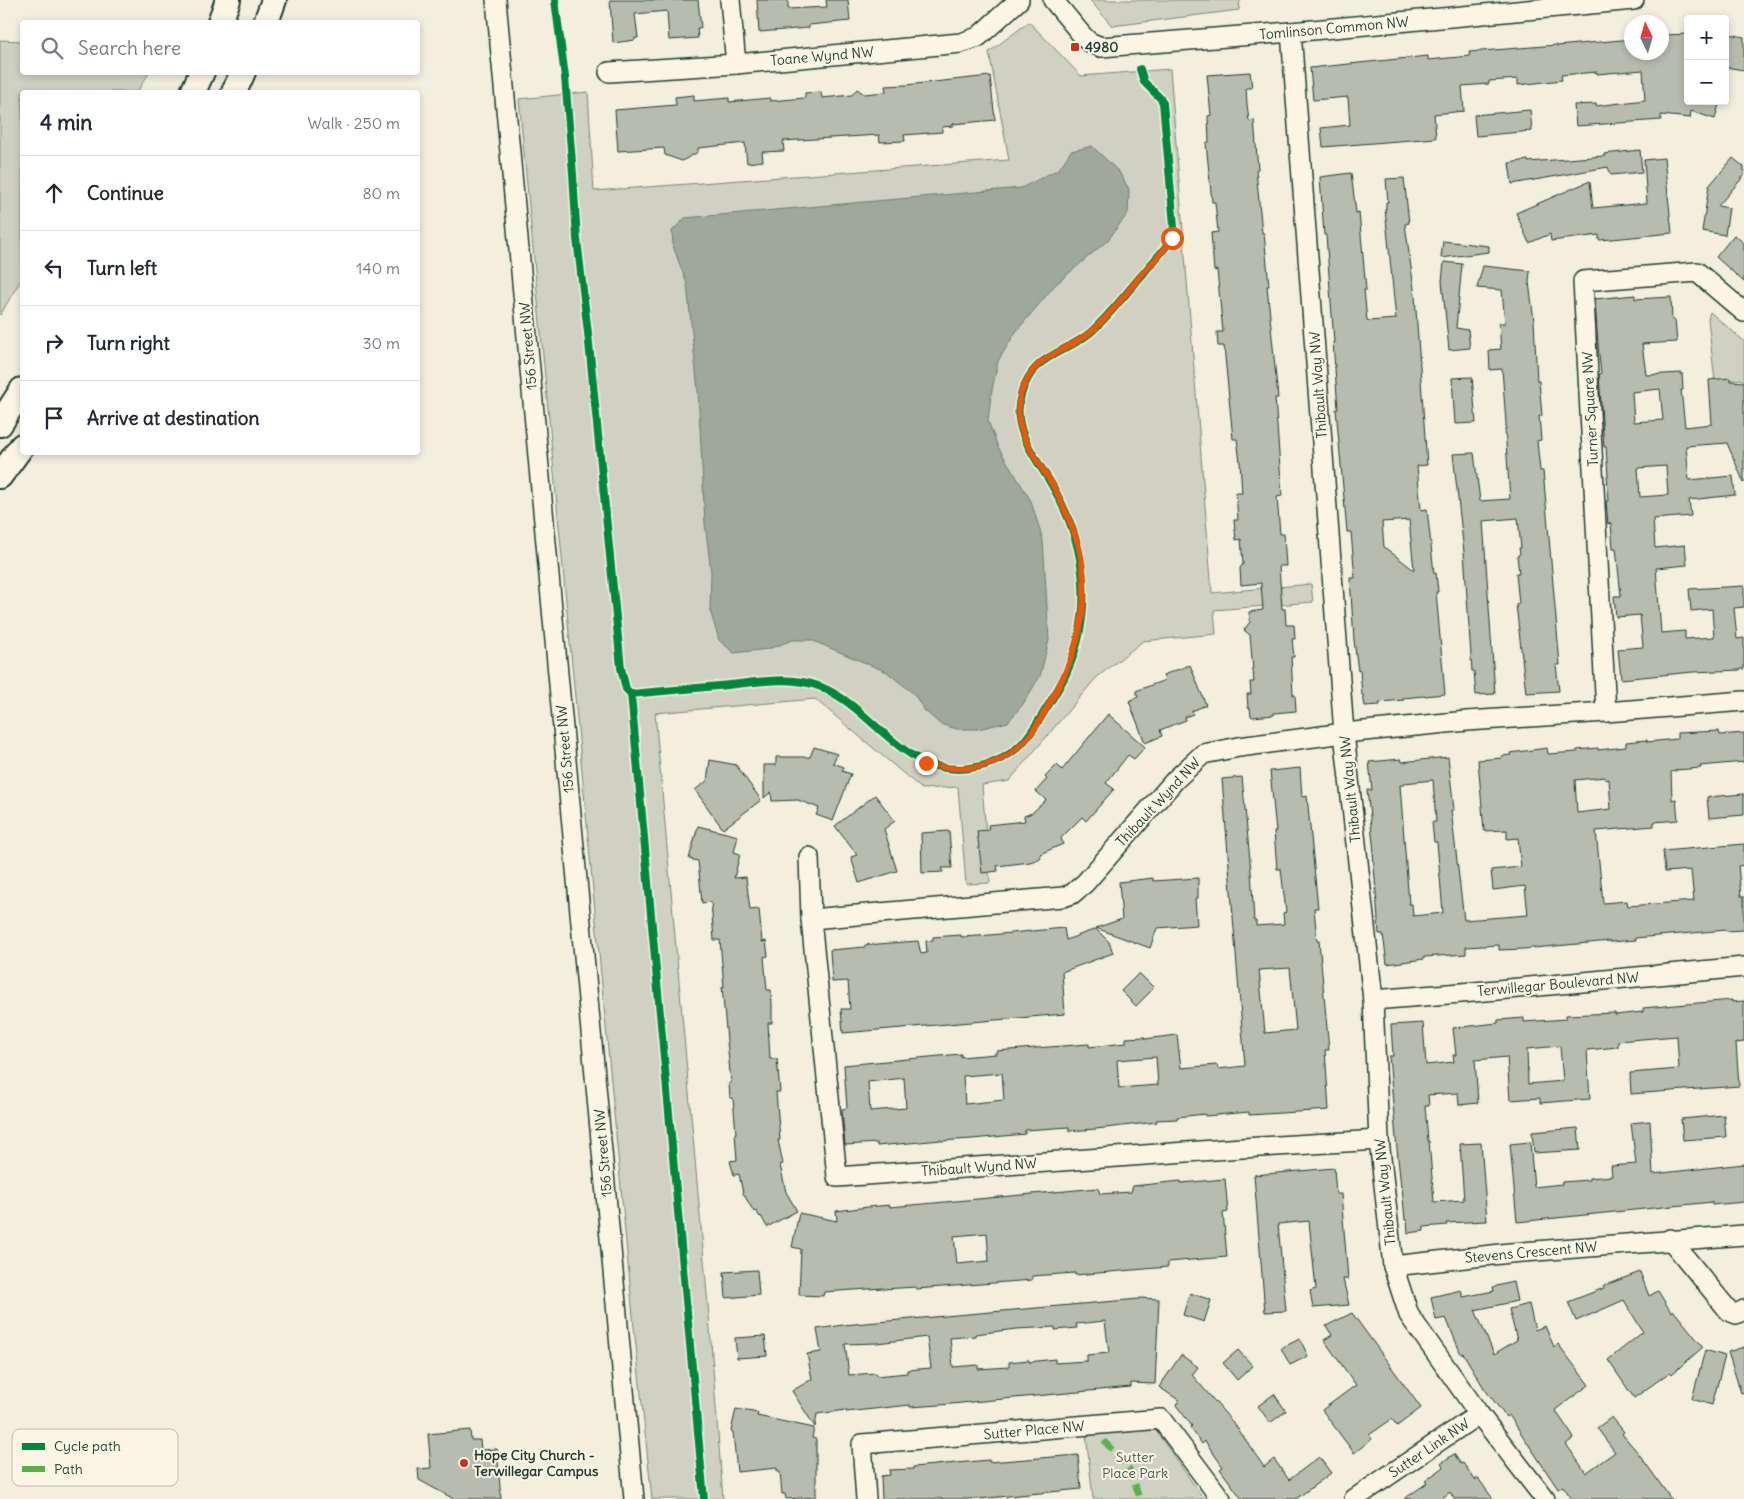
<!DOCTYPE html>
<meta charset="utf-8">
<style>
body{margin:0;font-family:Delius,sans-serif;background:#f6f6f7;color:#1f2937}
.controls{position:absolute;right:15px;top:15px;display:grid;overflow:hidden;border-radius:5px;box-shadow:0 2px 8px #0003}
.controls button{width:45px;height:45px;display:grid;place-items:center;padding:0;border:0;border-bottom:1px solid #e0e1e3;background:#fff;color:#1f2937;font:25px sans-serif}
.compass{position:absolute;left:1624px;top:15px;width:45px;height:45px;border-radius:50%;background:#fff;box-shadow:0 2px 8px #0003;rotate:355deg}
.stop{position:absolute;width:15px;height:15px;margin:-11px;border:4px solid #ea580c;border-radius:50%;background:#fff}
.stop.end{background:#ea580c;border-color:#fff;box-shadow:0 1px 5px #0008}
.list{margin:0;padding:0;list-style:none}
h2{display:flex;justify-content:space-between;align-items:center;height:65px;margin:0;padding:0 20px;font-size:21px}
h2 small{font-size:16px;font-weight:400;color:#747a83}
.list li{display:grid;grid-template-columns:32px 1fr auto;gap:15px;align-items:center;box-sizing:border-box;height:75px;padding:0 20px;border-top:1px solid #e0e1e3}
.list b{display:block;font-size:19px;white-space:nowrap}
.list em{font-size:16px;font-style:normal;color:#747a83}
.icon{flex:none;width:28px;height:28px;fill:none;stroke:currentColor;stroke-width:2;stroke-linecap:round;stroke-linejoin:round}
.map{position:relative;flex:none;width:1744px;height:1499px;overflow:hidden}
.search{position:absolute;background:#fff;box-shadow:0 2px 8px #0003;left:20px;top:20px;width:400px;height:55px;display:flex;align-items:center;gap:12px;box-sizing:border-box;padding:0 18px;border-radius:5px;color:#747a83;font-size:19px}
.panel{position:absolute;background:#fff;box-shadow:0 2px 8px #0003;left:20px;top:90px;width:400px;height:365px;border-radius:5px}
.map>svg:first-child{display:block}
</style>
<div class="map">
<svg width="1744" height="1499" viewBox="0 0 1744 1499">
<rect width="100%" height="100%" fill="#f3eede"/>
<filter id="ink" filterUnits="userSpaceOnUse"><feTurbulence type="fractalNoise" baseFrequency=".02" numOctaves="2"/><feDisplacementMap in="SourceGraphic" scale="10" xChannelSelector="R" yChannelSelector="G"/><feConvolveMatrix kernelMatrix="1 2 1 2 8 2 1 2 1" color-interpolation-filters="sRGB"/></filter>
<g filter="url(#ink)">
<g fill="#d0d1c2" stroke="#78877b">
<path d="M1090,0H1240L1239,10L1112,26Z"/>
<path d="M1029,22L1081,76L1170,69L1212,593L1311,584L1313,602L1214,610L1216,634L1143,641L1096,678L1009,781L982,785L990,883L966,884L958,787L922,789L815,699L655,713L709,1316L723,1499H652L634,1327L519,99L588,92L594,191L1009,160L989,52Z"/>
<path d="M0,40L22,41V72L149,73L137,92H22V278L0,315Z"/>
<path d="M1710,312L1744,341V382L1741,379L1715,382L1708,319Z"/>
<path d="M1154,1428L1204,1499H1093L1086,1434Z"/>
</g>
<path fill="#a0a89b" stroke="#6c7d72" d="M1092,146L1119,172L1129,189L1128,213L1108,240L1055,285L1015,333L998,361L991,395L988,421L998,447L1031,501L1043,540L1049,640L1040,676L1023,704L1008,722L978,729H957L940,724L924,710L914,694L887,672L811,640H793L768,649L734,653L719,640L710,610L711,572L705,523L698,391L687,284L673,246L672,231L685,218L1021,188L1059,169L1071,151Z"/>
<g fill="#b8bcae" stroke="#1f3d34" fill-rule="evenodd">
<path d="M610,0H698L701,28H697L698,38L669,40L667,11L635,14L638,38H635V40L613,43Z"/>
<path d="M757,0H788V9L827,7L826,0H848L850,21L809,25V28L759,32Z"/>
<path d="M1725,33L1744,37V70L1725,67Z"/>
<path d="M1688,34V101H1720L1715,119L1691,111L1690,118L1661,115V120L1576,126L1574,105L1596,104V106L1645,100L1643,70L1597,74V72L1561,75L1562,80L1518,85V79L1489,81V84L1462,86L1464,111L1434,114L1436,138L1323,147L1321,128L1350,125L1348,97L1313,100L1310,68L1428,56V60L1470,56L1469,52L1557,45V46L1632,39V52H1664L1663,35Z"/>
<path d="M1250,72L1252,88H1246L1247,104L1249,121L1254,120L1258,169L1256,170L1262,233H1264L1269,286H1267L1278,398H1275L1282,496L1277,497L1280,534H1284L1286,566H1279L1282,609H1285L1286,625H1294L1295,639H1292L1294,657H1291L1293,695H1295L1296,711L1274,713V715L1253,717L1251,716L1250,708H1248L1247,694H1251L1250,682H1254L1250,635L1244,630L1250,622L1249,612L1263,610L1261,583L1241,585L1240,568L1243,564L1241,539L1236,540L1234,520H1238L1236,493H1242L1240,462L1237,439H1233L1224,346H1218L1217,332H1223L1217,270L1214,271L1211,233L1218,232L1215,202H1212L1206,143L1209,142L1208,116L1211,115L1207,75Z"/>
<path d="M990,76L995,120L953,124V126L942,127V132L904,135L905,141L880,142L879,135L783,141L784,151L762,152L763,161L747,163L745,143L698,148V152L682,161L665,155L664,148L618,151L615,110L676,105L675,97L694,95V101L729,98V102L770,98V101L805,98V93L821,92L822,98L852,95L857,89L864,94L886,92L885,86L906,85Z"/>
<path d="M1530,110L1532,131L1476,136L1474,115Z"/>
<path d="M1640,150L1642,172L1611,175L1608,167L1512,184L1509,163L1528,160V162L1605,156L1604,154Z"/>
<path d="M1664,158L1672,233L1612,239L1599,240V235L1551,241L1550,234L1529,243L1516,213L1590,181L1593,208L1647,203L1644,160Z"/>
<path d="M1733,158L1744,167V176L1718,206L1729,208L1725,235L1702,231L1709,186Z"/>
<path d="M1351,173L1356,213L1359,212L1366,290H1364L1367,320H1368V321L1396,319L1385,209H1386V202H1388L1386,179L1404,178L1409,223L1405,224L1415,296L1427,465L1417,466L1421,510L1427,509L1434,573H1436L1438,592H1436L1445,694L1403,698L1404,700L1380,702V705L1365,706L1363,695H1362L1360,670L1358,671L1354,640L1350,578H1355L1351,532H1347L1336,409H1338L1333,342H1334L1326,235H1324L1320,177ZM1409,520L1414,570L1384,547L1382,522Z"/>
<path d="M1734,235L1744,243V282L1716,257Z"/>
<path d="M1443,241L1489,246V252L1441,258Z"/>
<path d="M1444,262L1462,264L1456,328L1468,330L1470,348L1449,350L1442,281Z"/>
<path d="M1483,266L1530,271L1529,282L1534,321L1537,381H1539L1542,416H1539L1541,440L1537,441L1540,471H1543L1547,515L1560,665H1556L1559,691L1526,693L1516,604H1519L1516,573H1519L1517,556L1520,554L1519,548H1521L1518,518L1483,521L1495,694L1476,695L1474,671H1472L1464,552L1453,454L1474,453L1480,501L1510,499L1505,429H1506V423L1502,369L1490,370L1489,350L1501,349L1499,323H1505L1502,290L1477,288Z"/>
<path d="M1635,295V299L1671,297L1672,320H1675L1677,342L1642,344L1646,375L1682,373L1683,390H1681L1685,427L1712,424L1709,380L1730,378V381L1744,382V483L1727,443L1686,446L1689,480L1733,476L1735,495L1689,500L1691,516L1653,519L1655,548L1685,545L1687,565L1656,568L1661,633L1685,631V639L1714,637L1712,609L1691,611L1689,589L1744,586V607L1734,608L1737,639L1744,638V669H1740V670L1693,672L1621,679L1618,649L1643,647L1640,615L1616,617L1614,596H1621L1616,548H1613L1611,523L1608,524L1606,501H1609L1607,476H1608L1606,447H1604L1602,421L1599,374H1601L1598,345L1595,299ZM1660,389L1663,420L1634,422L1632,392ZM1666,466L1668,495L1640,497L1638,468Z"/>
<path d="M1472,377L1476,423L1455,424L1452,378Z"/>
<path d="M1190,665L1206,705L1192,711L1193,714L1185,717L1186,720L1160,730L1162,736L1145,743L1129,701L1138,697L1136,691L1165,680L1163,675Z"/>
<path d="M1108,714L1145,747L1134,759L1128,755L1106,783L1114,789L1086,821L1082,817L1061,838L1063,844L1040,854L1041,858L1030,862L997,866L998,871L982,873L977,831L989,830L988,825L1025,821L1024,816L1032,813L1046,800L1036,791L1047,779L1045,777L1057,765L1062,770Z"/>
<path d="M1719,731L1720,735L1744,733V762L1700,766L1701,768L1676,770V771L1671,772L1672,800L1676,799L1678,820L1654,822V826L1596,831L1603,903L1627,901L1628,906L1694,901L1691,870L1665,872L1663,851L1744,844V865L1738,866L1741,896H1744V930L1726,931V930L1635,938L1636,940L1610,942V941L1523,949L1499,950V945L1466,947V954L1424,957V959L1387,964L1383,934H1379L1373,852H1374L1367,790H1372L1369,762L1401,759L1402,762L1448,757L1454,810H1451L1464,920L1528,915L1525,886L1493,890L1491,870L1521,867L1518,838L1507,839V830L1484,831L1478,760L1502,758L1501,756L1511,755L1510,753L1547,748L1548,754L1577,752V750L1598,748V750L1626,747V742L1647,740V742L1677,739V733ZM1605,777V780L1609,779L1611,809L1577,813L1575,780ZM1433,780L1436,822H1432L1434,842H1437L1443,913L1413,916L1412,904H1409L1400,785H1404V783Z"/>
<path d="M814,747L837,754L833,763L844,767L842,771L851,774L833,821L816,815L819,808L798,800L772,801L771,792L764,798V765H776V757H810Z"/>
<path d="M710,760L736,765L761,800L723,829L695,790L707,781Z"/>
<path d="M1300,768L1302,797L1307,796L1318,908H1314L1317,941H1319L1329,1050H1325L1329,1110L1249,1115V1112L1205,1116V1114L1177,1117V1119L1156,1120L1157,1122L1096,1129L1069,1131V1127L1025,1130V1134L972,1139L941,1141V1140L877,1146V1143L845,1145L842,1109L847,1108L844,1065L961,1054V1057L996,1054V1051L1089,1044V1047L1126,1043V1038L1145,1037V1039L1177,1035L1181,1068L1217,1065L1218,1069L1245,1066L1222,779L1242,777L1251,871L1254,921H1256V926L1284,924L1283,913L1286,912L1281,869H1277L1274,831H1276L1270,771ZM1290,968L1296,1030L1265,1033L1259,970ZM1156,1057L1158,1085L1119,1088L1117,1060ZM1002,1073L1004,1100L965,1104L963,1076ZM904,1078L906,1108L870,1111L868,1082Z"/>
<path d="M1744,794V815L1709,818L1707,797Z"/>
<path d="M875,795L895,821L884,829L897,871L859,883L851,857L857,855L835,826Z"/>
<path d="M698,826L738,836L734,852L740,854L734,878L746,877L750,910L759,909L762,942L766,941L768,956L764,957L767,990H771L772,1004V1023H768L770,1059H777L780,1092H776L780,1140H778L783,1164L780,1165L786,1192L797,1211L767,1227L761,1216L760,1217L756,1211L754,1212L743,1193L739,1174L734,1175L730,1161L737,1160L735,1133H736L733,1098H730L729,1083H731L722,987H724L720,940H714L711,902L702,903L698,861L689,859Z"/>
<path d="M949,831L952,868H942L943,872L922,873L921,833Z"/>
<path d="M1153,878V881L1198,878V898H1195L1197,925L1157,928L1150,948L1096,928L1122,919L1119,882Z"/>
<path d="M1064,928L1066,940L1096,929L1109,942L1113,953L1062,972L1065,1014L843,1033L841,1009H850L848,981L832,982L830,950L865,947V945L918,941L921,954L927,953L926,941L933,940V937L961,935V937L979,936Z"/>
<path d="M1139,973L1154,988L1136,1006L1121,991Z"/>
<path d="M1732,1000V1002L1744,1001V1042L1736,1043L1739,1086L1631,1094L1630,1073L1679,1069L1677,1036L1618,1041V1047L1587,1050L1590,1099L1540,1103V1098L1510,1100L1507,1057L1475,1060L1478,1103L1459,1105L1458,1093L1428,1095L1429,1106H1425L1428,1141H1429L1434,1202L1464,1200L1460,1144L1481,1143L1487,1221L1446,1223L1447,1225L1424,1227V1231L1408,1233L1407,1220H1405L1402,1186L1401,1187L1396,1139L1389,1056H1393L1391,1025L1423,1023L1426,1065L1454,1062L1453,1055H1456L1453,1028L1498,1023V1020L1524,1018V1022L1566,1019V1015L1615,1013V1015L1643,1012V1008ZM1560,1046L1563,1081L1528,1084L1527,1049Z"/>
<path d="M1724,1115L1726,1137L1683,1140L1681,1119Z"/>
<path d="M1650,1121L1653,1174L1744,1164V1202L1712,1205V1202L1517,1222L1510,1144L1530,1142L1534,1187L1562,1184V1182L1589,1180V1178L1612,1176L1611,1166L1636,1164L1631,1123Z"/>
<path d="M1578,1128L1580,1150L1534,1153L1532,1132Z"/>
<path d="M1334,1168L1336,1194H1341L1348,1279H1343L1349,1305L1313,1308L1310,1291L1316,1289L1309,1221L1278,1224L1286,1311L1265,1312L1254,1175Z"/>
<path d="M1225,1179L1228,1212L1223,1213L1227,1257L1168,1262V1267L1075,1275V1273L1032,1276V1280L916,1289V1287L883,1289V1288L824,1292L823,1296L799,1295L801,1249L792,1247L799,1213L837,1221L836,1211L868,1207L890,1205V1207L1098,1188L1100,1194L1131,1192L1133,1186L1181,1181V1183ZM987,1233L989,1261L957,1264L954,1236Z"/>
<path d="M757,1270L759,1295L726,1298L724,1272Z"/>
<path d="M1640,1272L1649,1296L1658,1291L1671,1312L1673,1310L1703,1347L1672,1374L1670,1372L1634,1398L1608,1360L1643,1332L1624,1300L1576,1321L1568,1302L1604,1288L1603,1286Z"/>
<path d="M1513,1282L1517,1301L1475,1310L1494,1354L1517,1340L1509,1309L1529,1304L1535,1330L1545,1326L1554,1347L1558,1344L1589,1385L1555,1410L1574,1438L1566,1444L1586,1473L1615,1452L1597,1428L1612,1417L1624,1432L1622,1434L1639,1454L1671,1499H1572L1563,1486L1558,1489L1509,1415L1506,1417L1484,1388L1463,1353L1461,1354L1446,1318L1436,1320L1431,1297L1461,1290L1463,1297L1494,1291L1493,1287Z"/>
<path d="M1190,1293L1211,1300L1204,1322L1183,1315Z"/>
<path d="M1139,1298L1159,1299L1155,1384L1131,1383V1387L940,1405L910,1407V1405L846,1412V1410L817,1414L815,1427L792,1391L812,1379L807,1354L821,1352L817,1329L843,1325L1139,1299ZM1105,1321L1109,1353L1087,1355V1361L1055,1363V1359L1029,1362V1360L1009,1362V1367L978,1369V1365L953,1367L950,1338L975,1336V1334L1016,1329L1055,1327V1330L1077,1328L1076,1324ZM927,1337L931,1368L907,1370V1373L877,1376L876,1373L849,1375L845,1344L877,1343Z"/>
<path d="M1352,1313L1421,1408L1397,1426L1392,1419L1369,1435L1372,1439L1354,1453L1322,1410L1356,1385L1324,1340L1332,1335L1326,1326Z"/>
<path d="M765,1336L767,1356L737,1358L735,1338Z"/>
<path d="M1300,1339L1308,1356L1290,1365L1281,1348Z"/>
<path d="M1744,1347V1392L1741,1393L1728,1352Z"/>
<path d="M1238,1350L1253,1366L1237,1380L1223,1363Z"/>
<path d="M1705,1350L1725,1356L1712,1405L1692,1399Z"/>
<path d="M1181,1355L1198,1367L1192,1375L1236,1426L1264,1467L1274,1459L1289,1480L1319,1457L1331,1473L1296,1499H1242L1220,1469L1223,1467L1205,1441L1202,1444L1190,1427L1192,1426L1176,1405L1180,1401L1159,1387Z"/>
<path d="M1274,1394L1286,1411L1270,1423L1258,1406Z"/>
<path d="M736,1409L758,1413L757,1416L814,1428L812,1438L816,1439V1497L786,1499L785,1494H782L780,1472H777V1468L737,1472L733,1432L731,1431Z"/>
<path d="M470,1430L471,1440H480L481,1450L497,1449L501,1499H454L419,1480L418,1469L431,1468L428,1434Z"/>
<path d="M1454,1454L1461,1464L1463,1463L1475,1480L1478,1478L1493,1499H1454L1450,1492L1441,1499H1404L1427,1483L1425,1481L1444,1467L1441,1463Z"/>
<path d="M1078,1455L1081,1489L978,1499H882L881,1476L890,1475L889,1470L913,1469V1467L989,1460V1462Z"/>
</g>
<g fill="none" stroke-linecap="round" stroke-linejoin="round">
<g stroke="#1f3d34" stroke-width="22">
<g id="minor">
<path d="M496,0L634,1499"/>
<path d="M730,0L736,64"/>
<path d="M1053,0L1082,35L1089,42L1101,47L1291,32L1634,0"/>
<path d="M1291,32L1344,733L1373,1000L1379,1140L1393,1266L1409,1315L1479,1414L1545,1499"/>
<path d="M609,72L736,64L961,43L978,37L1019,0"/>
<path d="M1606,712L1583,281L1697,272L1744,312"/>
<path d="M809,857L811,919"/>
<path d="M1373,1000L1486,991L1744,967"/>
<path d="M1379,1140L1242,1148L837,1177L811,919L1063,897L1072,894L1085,883L1175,780L1203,754L1239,747L1344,733L1467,721L1606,712L1744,701"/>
<path d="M1670,1239L1729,1311L1736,1314L1744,1310"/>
<path d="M1393,1266L1510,1253L1744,1235"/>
<path d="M866,1499L862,1444L1161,1419L1221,1499"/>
<path d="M1354,1499L1479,1414"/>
</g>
</g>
<g stroke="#1f3d34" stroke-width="28">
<g id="major">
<path d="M220,22L228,0"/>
<path d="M266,22L274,0"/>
<path d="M193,92L202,72"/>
<path d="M234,92L243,72"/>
<path d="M0,424L22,390"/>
<path d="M0,476L22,446"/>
</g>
</g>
<use href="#minor" stroke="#fcf5e5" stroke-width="19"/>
<use href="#major" stroke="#fcf5e5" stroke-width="24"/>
<path stroke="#55b346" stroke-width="6" stroke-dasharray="12 6" stroke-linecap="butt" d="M1104,1441L1129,1468L1140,1499"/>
<g stroke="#fcf5e5" stroke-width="11">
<g id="cycleway">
<path d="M555,0L565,77L573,174L577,239L588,333L621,668L626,689L631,694L704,1499"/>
<path d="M631,694C664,691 696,688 729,685C758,682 792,675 821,687C871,707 900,770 959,769C968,769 976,767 985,765C1016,756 1028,739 1044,712C1052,699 1061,686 1067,672C1094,612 1086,545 1054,489C1038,459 1010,431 1021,395C1033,353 1064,355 1091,332C1110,315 1126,293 1143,274C1152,262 1164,251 1172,238L1174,226L1163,103L1161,99L1144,82L1140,69"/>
</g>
</g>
<use href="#cycleway" stroke="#00873e" stroke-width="8"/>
</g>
</g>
<g fill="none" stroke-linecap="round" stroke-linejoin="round" filter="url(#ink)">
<path stroke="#ea580c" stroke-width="6" d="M926,763C960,774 999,769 1024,742C1035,731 1042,717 1049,704C1077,657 1092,607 1080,552C1075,530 1065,509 1055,489C1038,459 1009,429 1021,393C1036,350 1065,355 1093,330C1112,313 1127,292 1143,273C1153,262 1165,251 1172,238"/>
</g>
<g fill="#c8321e" stroke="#fcf5e5" stroke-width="2">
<rect x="1070" y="42" width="10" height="10" rx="2.5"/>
<circle cx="464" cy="1463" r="5"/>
</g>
<g text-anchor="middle" stroke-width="4" stroke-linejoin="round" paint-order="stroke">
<g font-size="14" fill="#1f3d34" stroke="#fcf5e5">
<text transform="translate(1334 28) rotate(-5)" y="5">Tomlinson Common NW</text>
<text transform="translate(822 56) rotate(-5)" y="5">Toane Wynd NW</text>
<text transform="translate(528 346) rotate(-95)" y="5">156 Street NW</text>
<text transform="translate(1318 385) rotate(-94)" y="5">Thibault Way NW</text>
<text transform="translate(1590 409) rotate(-93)" y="5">Turner Square NW</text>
<text transform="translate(565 749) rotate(-95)" y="5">156 Street NW</text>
<text transform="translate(1350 789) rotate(-96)" y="5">Thibault Way NW</text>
<text transform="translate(1158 802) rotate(-47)" y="5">Thibault Wynd NW</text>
<text transform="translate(1558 984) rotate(-5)" y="5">Terwillegar Boulevard NW</text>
<text transform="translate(603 1153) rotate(-95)" y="5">156 Street NW</text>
<text transform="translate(979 1167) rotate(-4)" y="5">Thibault Wynd NW</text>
<text transform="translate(1385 1192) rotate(-96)" y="5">Thibault Way NW</text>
<text transform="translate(1531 1252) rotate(-5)" y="5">Stevens Crescent NW</text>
<text transform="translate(1034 1430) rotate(-5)" y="5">Sutter Place NW</text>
<text transform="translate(1429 1448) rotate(-34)" y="5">Sutter Link NW</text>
</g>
<g font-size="14" font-weight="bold" fill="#1f3d34" stroke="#fcf5e5" text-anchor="start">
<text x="1085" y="52">4980</text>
<text x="474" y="1460">Hope City Church -<tspan x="474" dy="16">Terwillegar Campus</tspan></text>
</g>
<g font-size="14" fill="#425b50" stroke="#fcf5e5">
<text x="1135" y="1462">Sutter<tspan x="1135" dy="16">Place Park</tspan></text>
</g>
</g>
<rect x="12" y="1429" width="166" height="57" rx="8" fill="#fcf5e5" stroke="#babeb0" stroke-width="1"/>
<rect x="22" y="1443" width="23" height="7" fill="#00873e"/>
<rect x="22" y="1466" width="23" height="6" fill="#55b346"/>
<g font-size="14" fill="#1f3d34">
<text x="54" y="1451">Cycle path</text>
<text x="54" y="1474">Path</text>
</g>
</svg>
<div class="controls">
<button>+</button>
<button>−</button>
</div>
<svg class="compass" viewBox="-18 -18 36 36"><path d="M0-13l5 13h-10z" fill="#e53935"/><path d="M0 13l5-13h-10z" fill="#747a83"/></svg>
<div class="stop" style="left:1172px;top:238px"></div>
<div class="stop end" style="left:926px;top:763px"></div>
<div class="search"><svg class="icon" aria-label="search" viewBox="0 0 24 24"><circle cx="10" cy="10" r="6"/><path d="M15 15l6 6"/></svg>Search here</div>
<section class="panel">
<h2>4 min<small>Walk · 250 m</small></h2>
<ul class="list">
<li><svg class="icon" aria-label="ahead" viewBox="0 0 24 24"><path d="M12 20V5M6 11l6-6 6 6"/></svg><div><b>Continue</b></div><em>80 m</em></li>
<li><svg class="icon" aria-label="left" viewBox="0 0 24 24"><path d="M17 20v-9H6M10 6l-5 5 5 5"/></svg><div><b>Turn left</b></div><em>140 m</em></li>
<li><svg class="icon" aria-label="right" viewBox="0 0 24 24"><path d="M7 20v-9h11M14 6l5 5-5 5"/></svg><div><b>Turn right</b></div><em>30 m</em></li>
<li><svg class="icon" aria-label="arrive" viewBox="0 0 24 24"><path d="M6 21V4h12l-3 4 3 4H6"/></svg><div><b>Arrive at destination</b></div></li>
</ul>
</section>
</div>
